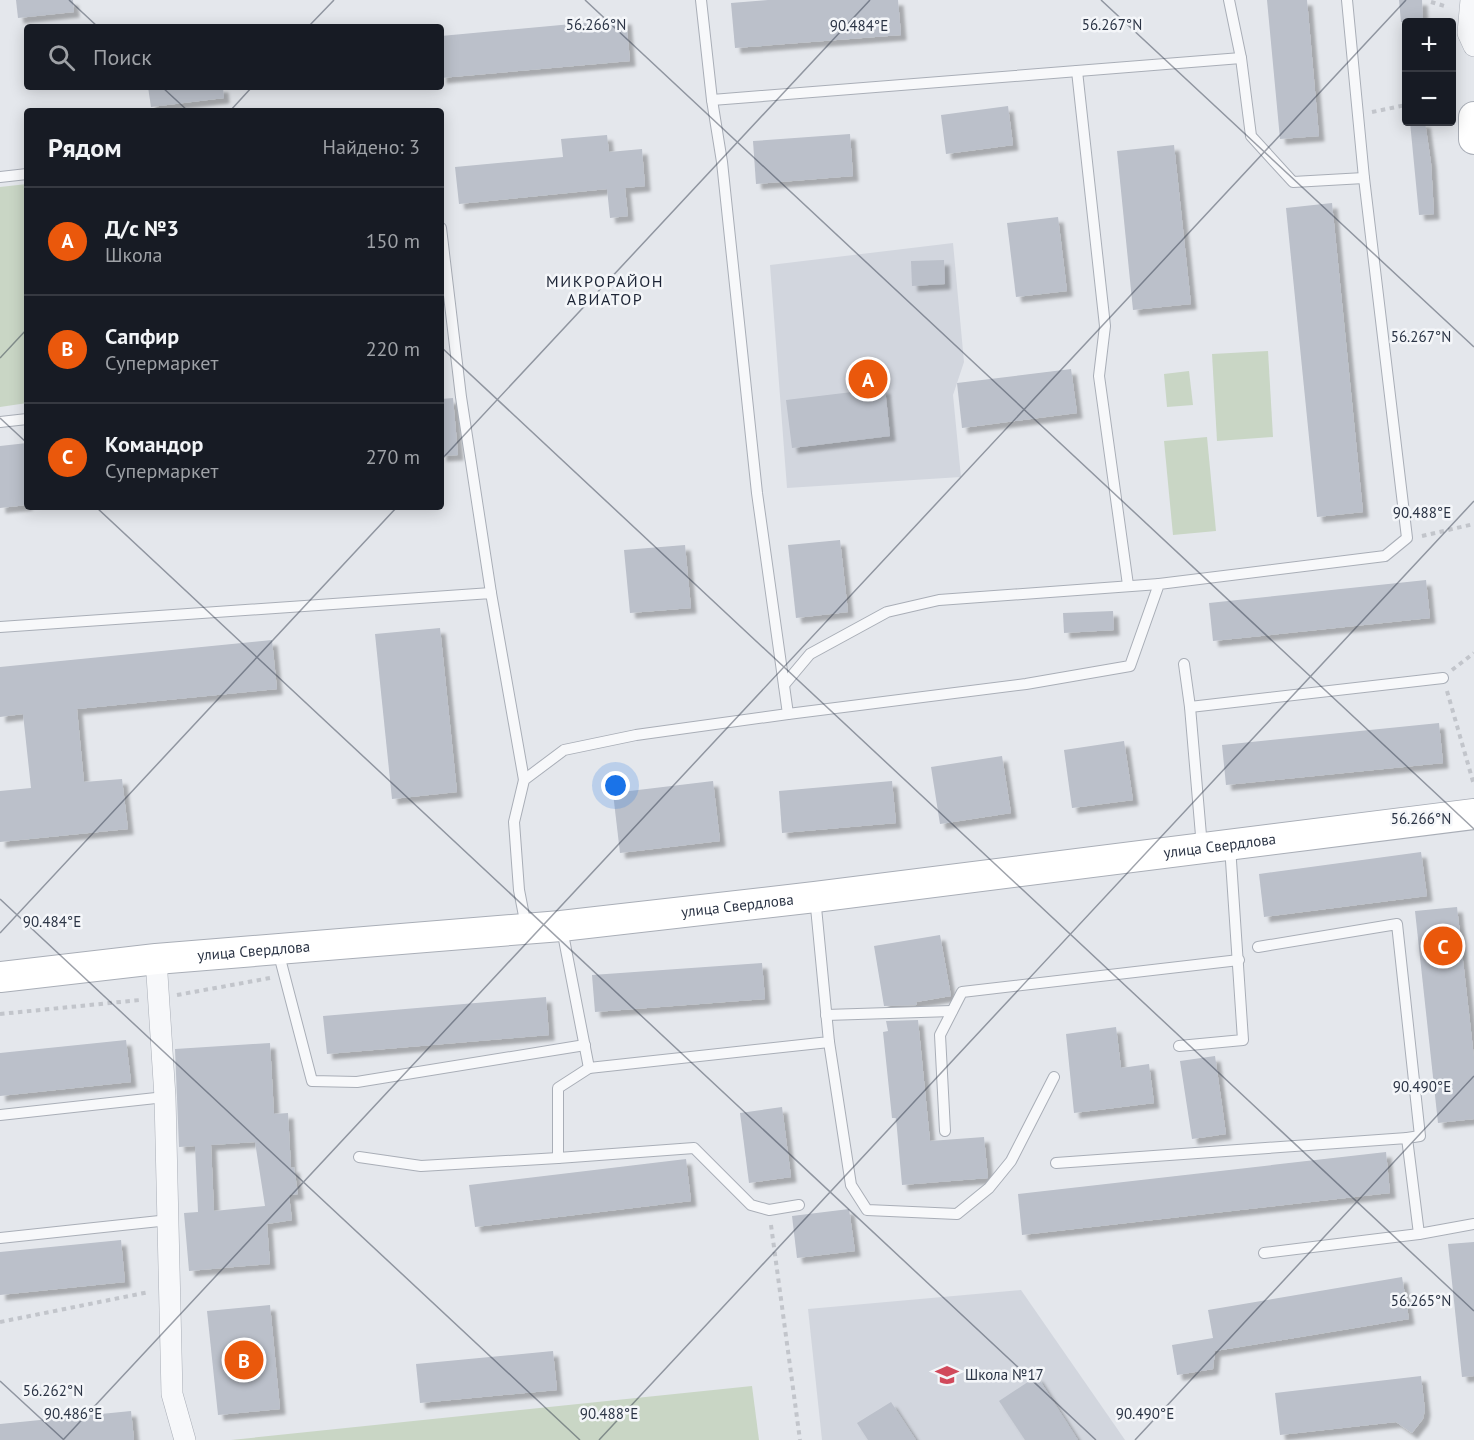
<!DOCTYPE html>
<html lang="ru">
<meta charset="utf-8">
<style>
body{margin:0;font-family:"PT Sans",sans-serif;background:#242831;color:#f1f3f6}
.controls{position:absolute;right:18px;top:18px;display:grid;overflow:hidden;border-radius:6px;box-shadow:0 3px 15px #0003}
.controls button{width:54px;height:54px;display:grid;place-items:center;padding:0;border:0;border-bottom:2px solid #363941;background:#171b24;color:#f1f3f6;font:30px sans-serif}
.you{position:absolute;left:616px;top:786px;width:21px;height:21px;margin:-15px;border:4px solid #fff;border-radius:50%;background:#1a73e8;box-shadow:0 0 0 9px #1a73e833}
.badge{display:grid;place-items:center;width:39px;height:39px;border-radius:50%;background:#ea580c;color:#fff;font-size:20px;font-weight:700}
.pin{position:absolute;translate:-50% -50%;border:3px solid #fff;box-shadow:0 2px 6px #0006}
.list{margin:0;padding:0;list-style:none}
h2{display:flex;justify-content:space-between;align-items:center;height:78px;margin:0;padding:0 24px;font-size:26px}
h2 small{font-size:20px;font-weight:400;color:#9ea1a6}
.list li{display:grid;grid-template-columns:39px 1fr auto;gap:18px;align-items:center;box-sizing:border-box;height:108px;padding:0 24px;border-top:2px solid #363941}
.list b{display:block;font-size:22px;white-space:nowrap}
.list p{margin:0;font-size:20px;white-space:nowrap;color:#9ea1a6}
.list em{font-size:20px;font-style:normal;color:#9ea1a6}
.icon{flex:none;width:33px;height:33px;fill:none;stroke:currentColor;stroke-width:2;stroke-linecap:round;stroke-linejoin:round}
.map{position:relative;flex:none;width:1474px;height:1440px;overflow:hidden}
.search{position:absolute;background:#171b24;box-shadow:0 3px 15px #0003;left:24px;top:24px;width:420px;height:66px;display:flex;align-items:center;gap:15px;box-sizing:border-box;padding:0 21px;border-radius:6px;color:#9ea1a6;font-size:22px}
.panel{position:absolute;background:#171b24;box-shadow:0 3px 15px #0003;left:24px;top:108px;width:420px;height:402px;border-radius:6px}
.map>svg:first-child{display:block}
</style>
<div class="map">
<svg width="1474" height="1440" viewBox="0 0 1474 1440">
<defs>
<filter id="shadow"><feDropShadow dx="5.5" dy="5.5" stdDeviation="1.5" flood-color="#0004"/></filter>
</defs>
<rect width="100%" height="100%" fill="#e4e7ec"/>
<g fill="#d2d6de">
<path d="M953,243L964,362L953,395L961,477L787,488L770,265Z"/>
<path d="M1021,1290L1125,1440H822L808,1309Z"/>
</g>
<g fill="#c9d6c5">
<path d="M27,184V403L0,407V187Z"/>
<path d="M1268,351L1273,437L1217,441L1212,354Z"/>
<path d="M1189,371L1193,405L1167,407L1164,374Z"/>
<path d="M1207,437L1216,531L1173,535L1164,441Z"/>
<path d="M752,1386L759,1440H231Z"/>
</g>
<g fill="#bbc0ca" fill-rule="evenodd" filter="url(#shadow)">
<path d="M16,0H73L74,12L18,18Z"/>
<path d="M768,0H898L901,35L735,48L731,3Z"/>
<path d="M1267,0H1307L1319,136L1280,139Z"/>
<path d="M1399,0H1422L1423,22H1401Z"/>
<path d="M626,19L630,61L441,78V36Z"/>
<path d="M148,87H223L224,98L151,107Z"/>
<path d="M1008,106L1013,145L946,154L941,115Z"/>
<path d="M1410,122H1425L1431,163L1434,214L1419,215Z"/>
<path d="M850,134L853,176L756,184L753,141Z"/>
<path d="M607,135L609,152L642,149L645,186L625,188L628,216L610,218L607,189L459,204L455,167L563,157L561,139Z"/>
<path d="M1174,145L1191,304L1133,310L1117,151Z"/>
<path d="M1332,203L1363,512L1317,517L1286,208Z"/>
<path d="M1058,217L1067,291L1016,297L1007,223Z"/>
<path d="M944,260L945,284L912,286L911,261Z"/>
<path d="M1071,369L1077,413L962,428L957,383Z"/>
<path d="M885,388L890,436L792,448L786,400Z"/>
<path d="M453,398L458,455L441,456V399Z"/>
<path d="M27,443V505L0,508V446Z"/>
<path d="M840,540L848,612L796,618L788,545Z"/>
<path d="M685,545L691,608L630,613L624,550Z"/>
<path d="M1426,580L1430,618L1213,641L1209,603Z"/>
<path d="M1113,611L1114,630L1064,633L1063,613Z"/>
<path d="M440,628L457,792L392,799L375,634Z"/>
<path d="M272,640L277,689L77,709L84,782L122,779L128,829L0,842V791L31,788L23,714L0,717V667Z"/>
<path d="M1439,723L1443,763L1226,785L1222,745Z"/>
<path d="M1124,741L1133,800L1072,808L1064,750Z"/>
<path d="M1002,756L1011,813L940,824L931,767Z"/>
<path d="M713,781L720,841L620,853L613,793Z"/>
<path d="M892,781L896,823L782,833L779,791Z"/>
<path d="M1421,852L1427,896L1264,917L1259,874Z"/>
<path d="M1457,907L1474,1058V1119L1438,1123L1415,911Z"/>
<path d="M940,935L951,996L916,1002L917,1005L884,1006L874,946Z"/>
<path d="M762,963L765,999L595,1012L592,975Z"/>
<path d="M546,997L549,1035L327,1054L323,1016Z"/>
<path d="M918,1020L930,1141L984,1137L988,1178L902,1185L896,1118H892L883,1032L888,1031L886,1021Z"/>
<path d="M1116,1027L1121,1068L1149,1064L1154,1103L1074,1113L1066,1034Z"/>
<path d="M126,1040L131,1082L0,1096V1053Z"/>
<path d="M270,1043L274,1114L288,1113L291,1168L294,1167L298,1194L289,1195L292,1220L267,1224L270,1264L189,1271L184,1213L198,1212L195,1146L179,1147L175,1049ZM255,1142L265,1206L214,1211L211,1145Z"/>
<path d="M1215,1056L1226,1134L1192,1139L1180,1061Z"/>
<path d="M782,1107L791,1177L749,1183L740,1113Z"/>
<path d="M1386,1152L1390,1193L1022,1235L1018,1194Z"/>
<path d="M686,1159L691,1201L475,1227L469,1185Z"/>
<path d="M849,1209L855,1251L797,1258L792,1216Z"/>
<path d="M121,1240L125,1282L0,1295V1252Z"/>
<path d="M1474,1242V1376L1462,1377L1448,1244Z"/>
<path d="M1402,1277L1409,1319L1215,1351L1213,1369L1177,1375L1172,1345L1213,1338L1208,1310Z"/>
<path d="M270,1305L280,1409L218,1415L207,1311Z"/>
<path d="M553,1351L557,1390L420,1403L416,1364Z"/>
<path d="M1037,1376L1078,1440H1025L999,1401Z"/>
<path d="M1421,1376L1425,1410L1423,1419L1412,1433L1396,1422L1280,1435L1275,1393Z"/>
<path d="M891,1402L916,1440H868L857,1423Z"/>
<path d="M131,1411L134,1440H0V1424Z"/>
</g>
<g fill="none" stroke-linecap="round" stroke-linejoin="round">
<g stroke="#a9aeb7" stroke-width="12">
<g id="service">
<path d="M701,0L712,100L722,162L757,493L788,714"/>
<path d="M1229,0L1241,58L1251,136L1293,182L1364,178"/>
<path d="M1077,71L1105,326L1099,376L1128,585"/>
<path d="M712,100L1241,58"/>
<path d="M0,177L27,174"/>
<path d="M441,228L461,397L491,593"/>
<path d="M0,422L27,419"/>
<path d="M0,627L491,593L524,780"/>
<path d="M1184,664L1190,707L1202,847"/>
<path d="M784,685L810,654L887,612L939,600L1159,584"/>
<path d="M1190,707L1443,678"/>
<path d="M526,926L519,890L514,822L524,780L564,750L636,735L788,714L1026,684L1130,666L1159,584L1385,556L1407,538L1364,178L1347,0"/>
<path d="M562,929L589,1068L829,1042L815,897"/>
<path d="M1258,947L1397,924L1420,1136L1407,1138"/>
<path d="M278,951L312,1081L357,1082L585,1045"/>
<path d="M826,1015L952,1011"/>
<path d="M829,1042L851,1185L867,1210L957,1214L989,1188L1011,1161L1054,1077"/>
<path d="M1179,1046L1243,1040L1230,846"/>
<path d="M589,1068L558,1088V1158L694,1148L751,1205L769,1210L799,1205"/>
<path d="M0,1115L165,1097"/>
<path d="M945,1131L940,1035L962,992L1239,960"/>
<path d="M359,1157L421,1166L558,1158"/>
<path d="M1056,1163L1407,1138L1419,1234L1474,1224"/>
<path d="M0,1238L169,1220"/>
<path d="M1264,1253L1419,1234"/>
</g>
</g>
<g stroke="#a9aeb7" stroke-width="22">
<g id="minor">
<path d="M1471,0L1468,33L1474,46"/>
<path d="M156,959L165,1097L172,1394L185,1440"/>
</g>
</g>
<g stroke="#a9aeb7" stroke-width="32">
<g id="secondary">
<path d="M1474,117V139"/>
<path id="s1" d="M0,977L156,959L561,926L815,897L1474,814"/>
</g>
</g>
<g stroke="#c2c5cb" stroke-width="4" stroke-dasharray="4.5 4.5" stroke-linecap="butt">
<path d="M1431,2L1448,7"/>
<path d="M1372,112L1406,105"/>
<path d="M1422,536L1474,524"/>
<path d="M1452,670L1474,653"/>
<path d="M1447,691L1474,785"/>
<path d="M177,995L270,978"/>
<path d="M0,1014L140,1000"/>
<path d="M771,1225L800,1440"/>
<path d="M0,1322L149,1292"/>
</g>
<use href="#service" stroke="#f7f8fa" stroke-width="10"/>
<use href="#minor" stroke="#f7f8fa" stroke-width="21"/>
<use href="#secondary" stroke="#fff" stroke-width="30"/>
</g>
<path fill="none" stroke="#2b3445" stroke-width="1.5" stroke-opacity="0.45" d="M69,0L98,27M585,0L1474,829M1101,0L1474,347M308,27L334,0M162,87L188,111M230,111L252,87M441,347L1474,1311M0,358L27,329M0,418L27,443M441,460L870,0M96,507L1096,1440M0,899L580,1440M0,933L397,507M0,1381L64,1440M63,1440L1406,0M599,1440L1474,501M1135,1440L1474,1076"/>
<defs>
<g id="school-bare" transform="scale(1.8)"><path d="M0-5L7-2L0 1L-7-2ZM-4 1L0 2.5L4 1V4Q0 6-4 4Z" fill="#d1495b" stroke="#f4f6f9" stroke-width="2.5" paint-order="stroke"/></g>
</defs>
<g fill-rule="evenodd">
<use href="#school-bare" x="947" y="1375"/>
</g>
<g text-anchor="middle" stroke-width="5" stroke-linejoin="round" paint-order="stroke">
<g font-size="15" fill="#2b3445" stroke="#f4f6f9">
<text dy="5" stroke="none"><textPath href="#s1" startOffset="1227">улица Свердлова</textPath></text>
<text dy="5" stroke="none"><textPath href="#s1" startOffset="741">улица Свердлова</textPath></text>
<text dy="5" stroke="none"><textPath href="#s1" startOffset="255">улица Свердлова</textPath></text>
</g>
<g font-size="15" fill="#2b3445" stroke="#f4f6f9" text-anchor="start">
<text x="965" y="1380">Школа №17</text>
</g>
<g font-size="16" letter-spacing="1.5" fill="#1d2536" stroke="#f4f6f9">
<text x="605" y="287">МИКРОРАЙОН<tspan x="605" dy="18">АВИАТОР</tspan></text>
</g>
</g>
<g font-size="15" text-anchor="middle" fill="#2b3445" stroke="#f4f6f9" stroke-width="5" stroke-linejoin="round" paint-order="stroke">
<text x="596" y="30">56.266°N</text>
<text x="1112" y="30">56.267°N</text>
<text x="859" y="31">90.484°E</text>
<text x="1421" y="342">56.267°N</text>
<text x="1422" y="518">90.488°E</text>
<text x="1421" y="824">56.266°N</text>
<text x="52" y="927">90.484°E</text>
<text x="1422" y="1092">90.490°E</text>
<text x="1421" y="1306">56.265°N</text>
<text x="53" y="1396">56.262°N</text>
<text x="73" y="1419">90.486°E</text>
<text x="609" y="1419">90.488°E</text>
<text x="1145" y="1419">90.490°E</text>
</g>
</svg>
<div class="controls">
<button>+</button>
<button>−</button>
</div>
<div class="you"></div>
<div class="pin badge" style="left:868px;top:379px">A</div>
<div class="pin badge" style="left:244px;top:1360px">B</div>
<div class="pin badge" style="left:1443px;top:946px">C</div>
<div class="search"><svg class="icon" aria-label="search" viewBox="0 0 24 24"><circle cx="10" cy="10" r="6"/><path d="M15 15l6 6"/></svg>Поиск</div>
<section class="panel">
<h2>Рядом<small>Найдено: 3</small></h2>
<ul class="list">
<li><span class="badge">A</span><div><b>Д/с №3</b><p>Школа</p></div><em>150 m</em></li>
<li><span class="badge">B</span><div><b>Сапфир</b><p>Супермаркет</p></div><em>220 m</em></li>
<li><span class="badge">C</span><div><b>Командор</b><p>Супермаркет</p></div><em>270 m</em></li>
</ul>
</section>
</div>
